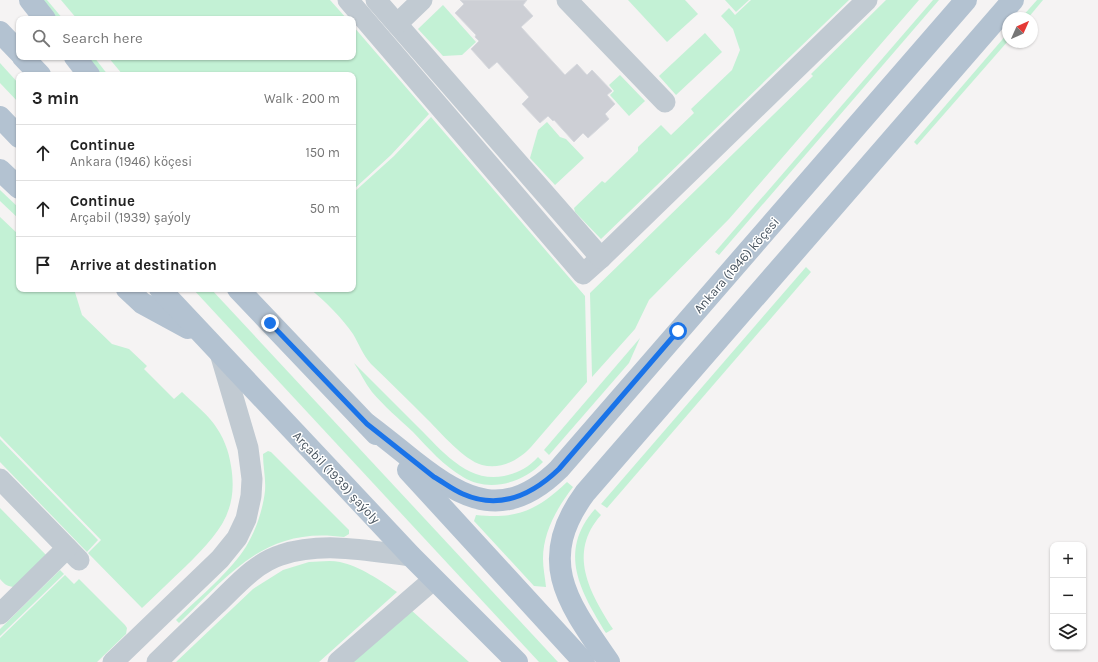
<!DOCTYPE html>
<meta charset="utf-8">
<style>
body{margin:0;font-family:Karla,sans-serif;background:#f2f2f2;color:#222}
.controls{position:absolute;right:12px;bottom:12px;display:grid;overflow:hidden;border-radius:8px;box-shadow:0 1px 3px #0004}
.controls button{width:36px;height:36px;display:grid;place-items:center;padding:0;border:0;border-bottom:1px solid #e0e0e0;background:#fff;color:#222;font:20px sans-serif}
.compass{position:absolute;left:1002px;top:12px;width:36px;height:36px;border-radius:50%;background:#fff;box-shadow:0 1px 3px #0004;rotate:45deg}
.stop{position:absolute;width:12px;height:12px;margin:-9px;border:3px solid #1a73e8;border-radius:50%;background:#fff}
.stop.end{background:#1a73e8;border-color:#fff;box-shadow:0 1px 4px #0008}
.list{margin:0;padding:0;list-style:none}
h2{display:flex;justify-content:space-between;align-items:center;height:52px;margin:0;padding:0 16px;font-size:17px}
h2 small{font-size:13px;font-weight:400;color:#767676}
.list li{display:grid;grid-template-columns:26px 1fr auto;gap:12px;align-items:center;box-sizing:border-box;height:56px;padding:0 16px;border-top:1px solid #e0e0e0}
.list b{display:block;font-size:15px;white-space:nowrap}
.list p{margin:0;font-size:13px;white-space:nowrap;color:#767676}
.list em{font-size:13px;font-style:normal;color:#767676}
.icon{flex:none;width:22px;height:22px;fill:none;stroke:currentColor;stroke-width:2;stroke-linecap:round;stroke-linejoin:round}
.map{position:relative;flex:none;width:1098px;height:662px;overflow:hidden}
.search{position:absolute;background:#fff;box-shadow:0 1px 3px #0004;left:16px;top:16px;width:340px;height:44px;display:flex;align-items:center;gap:10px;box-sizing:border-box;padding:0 14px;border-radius:8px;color:#767676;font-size:15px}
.panel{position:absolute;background:#fff;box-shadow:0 1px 3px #0004;left:16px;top:72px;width:340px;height:220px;border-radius:8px}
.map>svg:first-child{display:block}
</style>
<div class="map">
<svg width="1098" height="662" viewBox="0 0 1098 662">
<rect width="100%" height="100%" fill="#f5f3f3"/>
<g fill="#c3f1d5">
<path d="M39,0H47L63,19H55Z"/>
<path d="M61,0H330L347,19H77Z"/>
<path d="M628,0H685L698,14L667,42Z"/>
<path d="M725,0H749L736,12Z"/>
<path d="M751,0H849L601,239L575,212L574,208L602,181L605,183L638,151V147L661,125L671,135L694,113L691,109L732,70L740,50L733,29L721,16L729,8L735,15Z"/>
<path d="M886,0H919L729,219L649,300L635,329L592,377L590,293L813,76L811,74Z"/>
<path d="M933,0H939L719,255L715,252Z"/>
<path d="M1037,0H1043L1028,18H1021Z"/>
<path d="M443,5L476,42L462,55L443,56L418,29Z"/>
<path d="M353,26L429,114L391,155L353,190V75H123L108,57H353Z"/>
<path d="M705,33L722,52L676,95L659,76Z"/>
<path d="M1008,33V41L917,145L914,142Z"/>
<path d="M86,57H94L108,75H101Z"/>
<path d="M0,63L19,84V103L0,83Z"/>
<path d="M620,75L645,101L629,116L610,95L614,91L609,85Z"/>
<path d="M431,117L585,296L587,382L531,447C519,460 501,470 482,465C464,460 441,433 428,420C409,401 390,382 371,364C363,355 359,344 353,334C343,319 324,300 310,289H353V193L394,156Z"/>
<path d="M547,122L560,137L566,139L584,158L555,185L530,158L538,130Z"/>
<path d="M0,190L19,208V219L0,201Z"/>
<path d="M0,217L19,235V289H74L82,315L112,344L129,349L147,366L144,369L174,399L182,392C192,402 205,412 214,424C223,436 229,451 231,466C239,513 217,535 186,566C171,580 157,594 142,608L88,553L101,540L0,436Z"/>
<path d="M806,267L811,272L607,508L601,504Z"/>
<path d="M193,289H211L558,662H539Z"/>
<path d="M640,338L629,363L549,455L544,450Z"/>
<path d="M354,363C374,383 394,403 414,423C439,447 466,484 504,476C518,473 528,468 538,457L543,462C523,483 489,493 463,477C444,466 428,448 413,432C399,419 384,406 372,392C365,383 360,372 354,363Z"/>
<path d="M0,439L98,540L87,552L0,462Z"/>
<path d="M268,451L271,452L349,530V534L344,537C265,526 230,574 179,623L176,620C195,601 216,584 233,564C251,545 262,516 265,491C266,479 263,467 263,454Z"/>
<path d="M567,482L573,487C557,508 543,532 543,559C543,568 545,577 546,587L534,586L474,521L476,515C518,519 536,511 567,482Z"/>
<path d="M0,508L48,557L16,587C8,587 5,585 0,579Z"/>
<path d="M595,509L601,515C567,553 590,593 613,629L606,633C581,592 557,552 595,509Z"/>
<path d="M309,562C318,562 330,560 340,562C359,566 382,581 397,592L319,662H176L253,589L283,570Z"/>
<path d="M60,570L64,574L0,636V629Z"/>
<path d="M65,575L74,584L79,579L125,625L127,628L126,634L97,662H0V638Z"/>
<path d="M411,610L469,662H346Z"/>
</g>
<path fill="#cdcfd5" stroke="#d7d9de" d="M460,0H527L523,5L533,16L521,27L565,75L577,64L587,75L592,70L612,91L607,95L615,104L605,114L609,119L588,138L583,133L574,142L554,120L553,121L548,116L540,123L522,104L529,97L497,62L489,69L471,49L479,41L475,37L476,35L455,13L464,4Z"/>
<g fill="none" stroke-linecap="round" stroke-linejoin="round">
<g stroke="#c1cad2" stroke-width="21">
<path d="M348,0L583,274L601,258L867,0"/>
<path d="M376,0L601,258"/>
<path d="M567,0L665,102"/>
<path d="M397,24L422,0"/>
<path d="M0,479L79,560"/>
<path d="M0,614L67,548"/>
<path d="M113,662L220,559L237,538L246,519L251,496L252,479L248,448L220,353"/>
<path d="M157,662C176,643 196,624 216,605C235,587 255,563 281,555C323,541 369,551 411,556"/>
<path d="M338,662L434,579"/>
</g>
<g stroke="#b3c2d1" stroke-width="22">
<path d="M30,0L45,19"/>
<path d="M0,32L19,52"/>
<path d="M23,57L40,75"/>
<path d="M75,57L89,75"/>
<path d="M0,117L19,137"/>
<path d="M0,170L19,188"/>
<path d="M127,289L142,303L188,328"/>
<path d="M160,289L411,556L517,662"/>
<path d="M238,289L376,434"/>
<path d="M367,424C383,436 399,449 414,461C466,502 506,521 559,469L966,0"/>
<path d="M408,470L584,662"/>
<path d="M609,662C568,603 535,561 585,493L1013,0"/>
</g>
</g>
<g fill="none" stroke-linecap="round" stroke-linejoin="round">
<path stroke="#1a73e8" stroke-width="5" d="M270,323L367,424L434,477C443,482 453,490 463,494C499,510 532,495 559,469L678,331"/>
</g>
<g text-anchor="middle" stroke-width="3" stroke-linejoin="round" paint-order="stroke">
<g font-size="13" fill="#4a5661" stroke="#fff">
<text transform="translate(736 265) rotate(-49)" y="5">Ankara (1946) köçesi</text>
<text transform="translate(337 477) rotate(47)" y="5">Arçabil (1939) şaýoly</text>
</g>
</g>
</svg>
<div class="controls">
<button>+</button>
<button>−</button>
<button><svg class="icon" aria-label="layers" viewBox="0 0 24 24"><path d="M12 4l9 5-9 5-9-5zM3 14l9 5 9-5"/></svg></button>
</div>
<svg class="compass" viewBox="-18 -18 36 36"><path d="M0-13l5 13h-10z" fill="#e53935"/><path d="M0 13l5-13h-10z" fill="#767676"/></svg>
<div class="stop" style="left:678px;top:331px"></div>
<div class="stop end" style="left:270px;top:323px"></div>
<div class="search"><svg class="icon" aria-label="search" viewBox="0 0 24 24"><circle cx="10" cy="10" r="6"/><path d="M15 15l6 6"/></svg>Search here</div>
<section class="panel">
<h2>3 min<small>Walk · 200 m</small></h2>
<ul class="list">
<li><svg class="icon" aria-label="ahead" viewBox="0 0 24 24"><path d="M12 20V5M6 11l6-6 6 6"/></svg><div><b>Continue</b><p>Ankara (1946) köçesi</p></div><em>150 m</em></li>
<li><svg class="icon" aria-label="ahead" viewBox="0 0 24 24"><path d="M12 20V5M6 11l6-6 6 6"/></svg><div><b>Continue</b><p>Arçabil (1939) şaýoly</p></div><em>50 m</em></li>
<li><svg class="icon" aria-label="arrive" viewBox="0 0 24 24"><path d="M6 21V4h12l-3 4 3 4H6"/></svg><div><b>Arrive at destination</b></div></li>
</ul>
</section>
</div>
